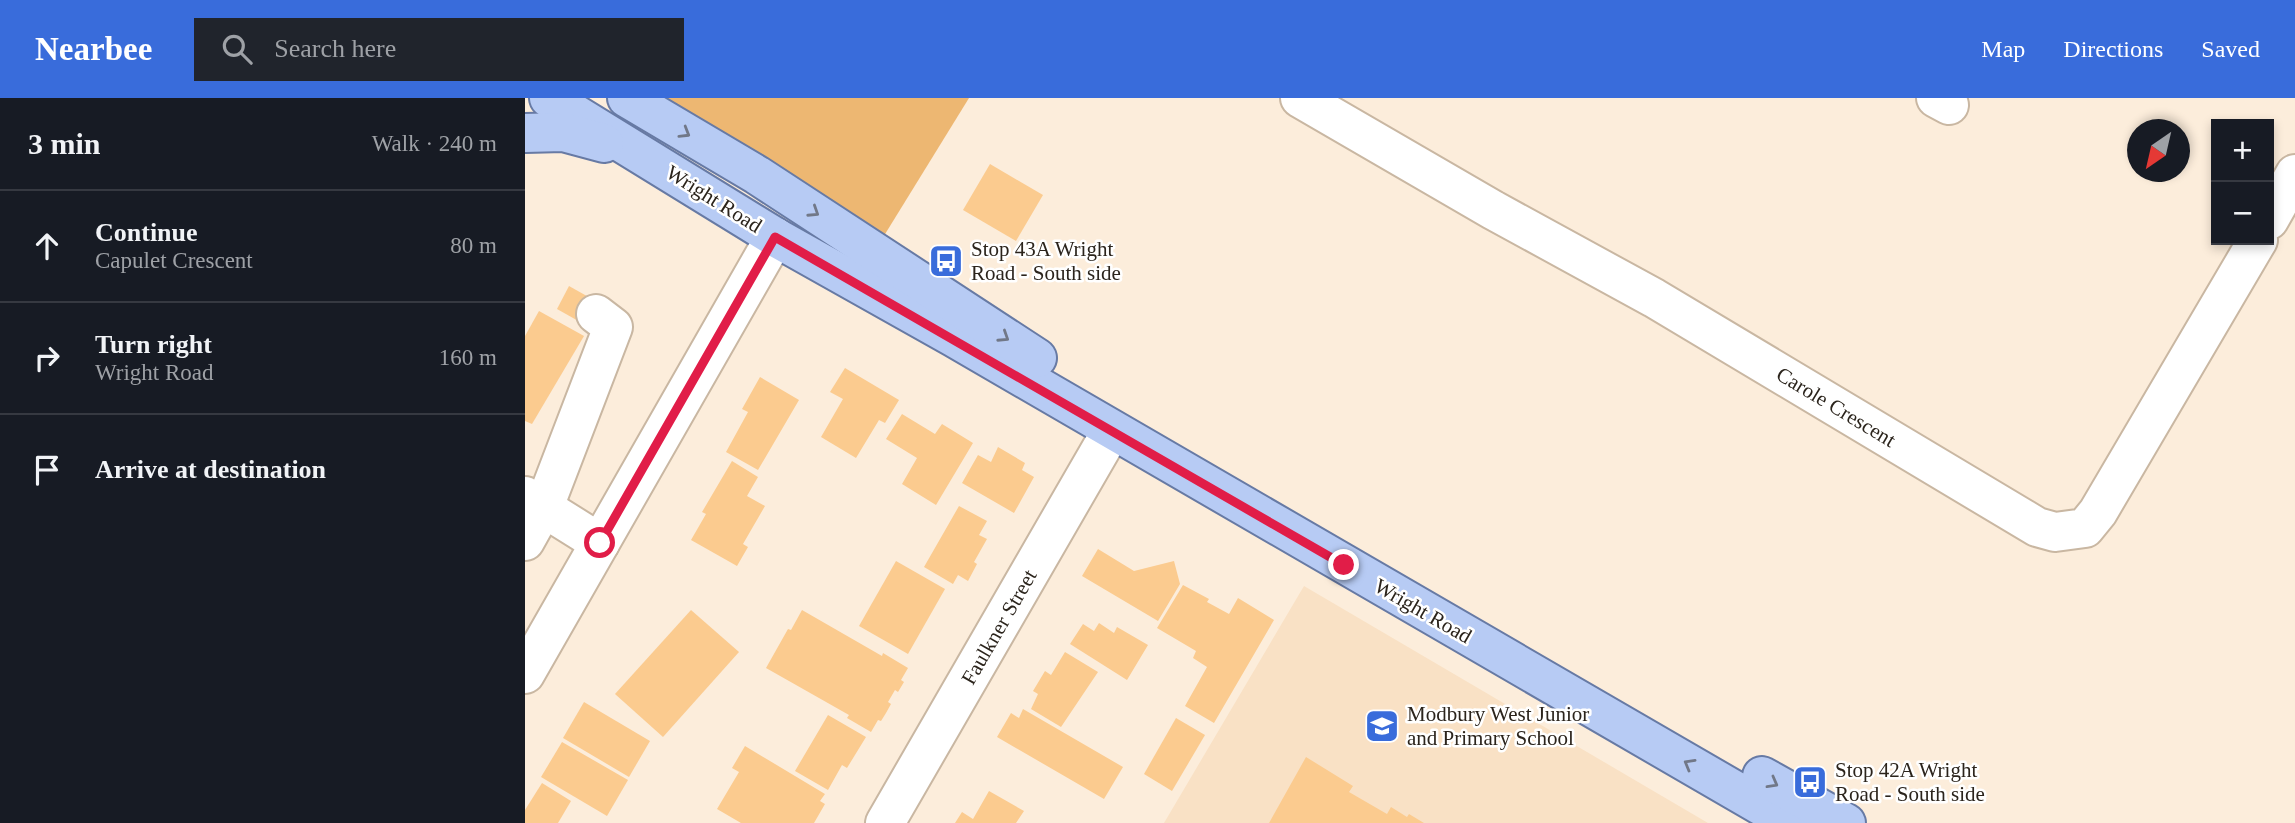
<!DOCTYPE html>
<meta charset="utf-8">
<style>
body{margin:0;font-family:"Times New Roman",serif;background:#20242c;color:#f1f3f6}
.controls{position:absolute;right:21px;top:21px;display:grid;overflow:hidden;border-radius:0px;box-shadow:0 4px 10px #0003}
.controls button{width:63px;height:63px;display:grid;place-items:center;padding:0;border:0;border-bottom:2px solid #363941;background:#171b24;color:#f1f3f6;font:35px sans-serif}
.compass{position:absolute;left:1602px;top:21px;width:63px;height:63px;border-radius:50%;background:#171b24;box-shadow:0 4px 10px #0003;rotate:214deg}
.stop{position:absolute;width:21px;height:21px;margin:-16px;border:5px solid #e11d48;border-radius:50%;background:#fff}
.stop.end{background:#e11d48;border-color:#fff;box-shadow:0 2px 7px #0008}
.list{margin:0;padding:0;list-style:none}
h2{display:flex;justify-content:space-between;align-items:center;height:91px;margin:0;padding:0 28px;font-size:30px}
h2 small{font-size:23px;font-weight:400;color:#9ea1a6}
.list li{display:grid;grid-template-columns:46px 1fr auto;gap:21px;align-items:center;box-sizing:border-box;height:112px;padding:0 28px;border-top:2px solid #363941}
.list b{display:block;font-size:26px;white-space:nowrap}
.list p{margin:0;font-size:23px;white-space:nowrap;color:#9ea1a6}
.list em{font-size:23px;font-style:normal;color:#9ea1a6}
.icon{flex:none;width:38px;height:38px;fill:none;stroke:currentColor;stroke-width:2;stroke-linecap:round;stroke-linejoin:round}
.map{position:relative;flex:none;width:1770px;height:725px;overflow:hidden}
header{display:flex;align-items:center;gap:42px;box-sizing:border-box;height:98px;padding:0 35px;background:#396cdb;color:#fff}
header strong{font-size:33px}
nav{display:flex;gap:38px;margin-inline-start:auto;font-size:24px}
.search{width:490px;height:63px;background:#20242c;display:flex;align-items:center;gap:18px;box-sizing:border-box;padding:0 24px;border-radius:0px;color:#9ea1a6;font-size:26px}
main{display:flex}
aside{flex:1;background:#171b24}
.map>svg:first-child{display:block}
</style>
<header>
<strong>Nearbee</strong>
<div class="search"><svg class="icon" aria-label="search" viewBox="0 0 24 24"><circle cx="10" cy="10" r="6"/><path d="M15 15l6 6"/></svg>Search here</div>
<nav><a>Map</a><a>Directions</a><a>Saved</a></nav>
</header>
<main>
<aside>
<h2>3 min<small>Walk · 240 m</small></h2>
<ul class="list">
<li><svg class="icon" aria-label="ahead" viewBox="0 0 24 24"><path d="M12 20V5M6 11l6-6 6 6"/></svg><div><b>Continue</b><p>Capulet Crescent</p></div><em>80 m</em></li>
<li><svg class="icon" aria-label="right" viewBox="0 0 24 24"><path d="M7 20v-9h11M14 6l5 5-5 5"/></svg><div><b>Turn right</b><p>Wright Road</p></div><em>160 m</em></li>
<li><svg class="icon" aria-label="arrive" viewBox="0 0 24 24"><path d="M6 21V4h12l-3 4 3 4H6"/></svg><div><b>Arrive at destination</b></div></li>
</ul>
</aside>
<div class="map">
<svg width="1770" height="725" viewBox="0 0 1770 725">
<rect width="100%" height="100%" fill="#fceddb"/>
<path fill="#f9e1c5" d="M779,488L1183,725H639Z"/>
<path fill="#edb772" d="M101,0H444L349,154Z"/>
<g fill="#fbcb8f">
<path d="M465,66L518,97L491,143L438,112Z"/>
<path d="M44,188L76,206L64,229L32,211Z"/>
<path d="M14,213L59,238L7,326L0,323V238Z"/>
<path d="M320,270L374,302L360,325L354,322L331,360L296,339L318,301L305,294Z"/>
<path d="M235,279L274,302L233,372L201,354L223,314L217,311Z"/>
<path d="M377,316L410,336L417,326L448,345L411,407L377,386L392,360L361,341Z"/>
<path d="M473,349L500,365L497,372L509,379L489,415L437,385L453,357L466,364Z"/>
<path d="M207,363L233,379L222,398L240,408L218,446L223,449L212,468L166,442L181,416L177,414Z"/>
<path d="M434,408L462,423L454,437L462,441L449,464L452,466L443,483L433,477L428,486L399,469Z"/>
<path d="M573,451L609,473L649,463L655,486L633,523L557,478Z"/>
<path d="M371,463L420,491L383,556L334,528Z"/>
<path d="M658,487L684,501L682,504L704,516L713,500L749,522L689,625L660,608L682,569L668,560L671,553L632,530Z"/>
<path d="M166,512L214,554L138,639L90,596Z"/>
<path d="M277,512L357,558L358,555L383,570L376,582L379,584L373,594L370,592L363,604L366,606L361,615L356,623L353,622L346,634L322,620L324,617L241,570L263,531L266,532Z"/>
<path d="M574,525L589,535L592,529L623,547L602,582L545,546L558,526L569,533Z"/>
<path d="M540,554L573,574L536,629L506,611L513,596L508,593L520,573L526,577Z"/>
<path d="M59,604L125,643L104,679L38,640Z"/>
<path d="M498,611L598,669L579,701L472,639L486,615L494,620Z"/>
<path d="M303,617L341,639L322,670L317,667L303,692L270,673Z"/>
<path d="M651,620L680,637L647,693L619,676Z"/>
<path d="M37,644L103,682L82,718L16,679Z"/>
<path d="M220,648L300,696L295,703L300,706L289,725H216L192,711L214,674L207,670Z"/>
<path d="M781,659L828,688L824,694L862,716L866,709L882,719L884,716L899,725H744Z"/>
<path d="M17,685L46,703L33,725H0V712Z"/>
<path d="M464,693L499,713L491,725H430L437,714L448,721Z"/>
</g>
<g fill="none" stroke-linecap="round" stroke-linejoin="round">
<g stroke="#c9b7a2" stroke-width="42">
<g id="minor">
<path d="M775,0L968,112L1129,200L1512,429L1530,434L1560,430L1573,414L1733,142"/>
<path d="M1411,0L1424,7"/>
<path d="M1744,122L1770,76"/>
<path d="M0,398L75,445"/>
<path d="M0,443L19,409L88,229L71,216"/>
<path d="M0,576L250,139"/>
<path d="M360,725L587,332"/>
</g>
</g>
<g stroke="#677aa4" stroke-width="42">
<g id="major">
<path d="M24,0L250,139L428,239L1266,725"/>
<path d="M102,0L232,77L512,260"/>
<path d="M0,35L38,34L79,45"/>
<path d="M1237,678L1321,725"/>
</g>
</g>
<use href="#minor" stroke="#fff" stroke-width="38"/>
<use href="#major" stroke="#b7cbf4" stroke-width="38"/>
</g>
<defs><path id="oneway-chevron" d="M-2-3.5L2.5 0L-2 3.5" fill="none" stroke-width="1.6" stroke-linecap="round" stroke-linejoin="round" transform="scale(1.75)"/></defs>
<g stroke="#717888">
<use href="#oneway-chevron" transform="translate(160 35) rotate(31)"/>
<use href="#oneway-chevron" transform="translate(289 114) rotate(33)"/>
<use href="#oneway-chevron" transform="translate(479 239) rotate(33)"/>
<use href="#oneway-chevron" transform="translate(1164 666) rotate(-150)"/>
<use href="#oneway-chevron" transform="translate(1248 685) rotate(29)"/>
</g>
<g fill="none" stroke-linecap="round" stroke-linejoin="round">
<path stroke="#e11d48" stroke-width="9" d="M75,445L250,139L819,467"/>
</g>
<defs>
<g id="bus-square" transform="scale(1.75)"><rect x="-9" y="-9" width="18" height="18" rx="4" fill="#396cdb" stroke="#fff"/><path d="M-5-6H5V4H4V6H2V4H-2V6H-4V4H-5ZM-3.5-4V0h7V-4ZM-3.5 1.2v1.5H-2V1.2ZM2 1.2v1.5H3.5V1.2Z" fill="#fff"/></g>
<g id="school-square" transform="scale(1.75)"><rect x="-9" y="-9" width="18" height="18" rx="4" fill="#396cdb" stroke="#fff"/><path d="M0-5L7-2L0 1L-7-2ZM-4 1L0 2.5L4 1V4Q0 6-4 4Z" fill="#fff"/></g>
</defs>
<g fill-rule="evenodd">
<use href="#bus-square" x="421" y="163"/>
<use href="#school-square" x="857" y="628"/>
<use href="#bus-square" x="1285" y="684"/>
</g>
<g text-anchor="middle" stroke-width="5" stroke-linejoin="round" paint-order="stroke">
<g font-size="21" fill="#2b241c" stroke="#fff">
<text transform="translate(189 101) rotate(32)" y="7">Wright Road</text>
<text transform="translate(1311 309) rotate(31)" y="7">Carole Crescent</text>
<text transform="translate(898 513) rotate(30)" y="7">Wright Road</text>
<text transform="translate(474 529) rotate(-60)" y="7">Faulkner Street</text>
</g>
<g font-size="21" fill="#2b241c" stroke="#fff" text-anchor="start">
<text x="446" y="158">Stop 43A Wright<tspan x="446" dy="24">Road - South side</tspan></text>
<text x="882" y="623">Modbury West Junior<tspan x="882" dy="24">and Primary School</tspan></text>
<text x="1310" y="679">Stop 42A Wright<tspan x="1310" dy="24">Road - South side</tspan></text>
</g>
</g>
</svg>
<div class="controls">
<button>+</button>
<button>−</button>
</div>
<svg class="compass" viewBox="-18 -18 36 36"><path d="M0-13l5 13h-10z" fill="#e53935"/><path d="M0 13l5-13h-10z" fill="#9ea1a6"/></svg>
<div class="stop" style="left:75px;top:445px"></div>
<div class="stop end" style="left:819px;top:467px"></div>
</div>
</main>
